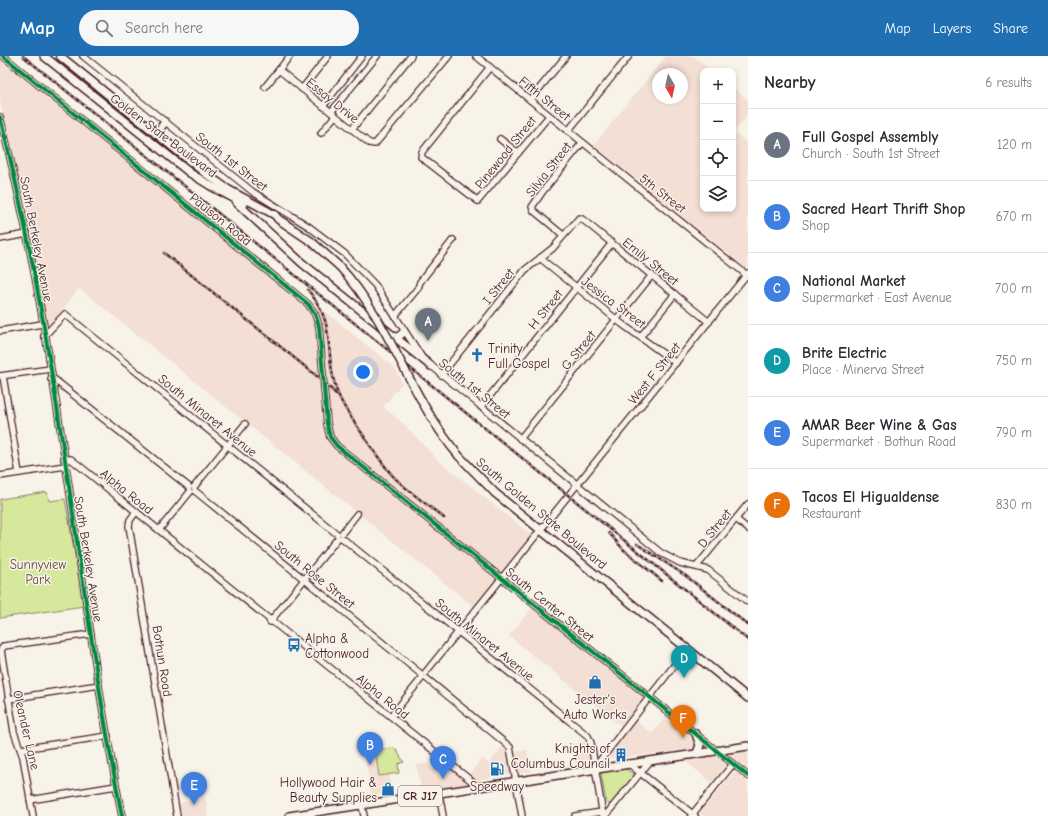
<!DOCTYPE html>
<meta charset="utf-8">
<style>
body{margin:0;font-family:"Comic Neue",sans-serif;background:#f7f7f7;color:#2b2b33}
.controls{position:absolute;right:12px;top:12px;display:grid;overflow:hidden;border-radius:8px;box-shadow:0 2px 6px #0003}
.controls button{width:36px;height:36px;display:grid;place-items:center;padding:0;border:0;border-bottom:1px solid #e1e1e2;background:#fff;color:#2b2b33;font:20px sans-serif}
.compass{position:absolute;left:652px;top:12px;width:36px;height:36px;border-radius:50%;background:#fff;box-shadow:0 2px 6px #0003;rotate:171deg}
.you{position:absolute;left:363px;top:316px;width:14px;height:14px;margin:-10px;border:3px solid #fff;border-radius:50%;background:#1a73e8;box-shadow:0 0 0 6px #1a73e833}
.badge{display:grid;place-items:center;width:26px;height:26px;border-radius:50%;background:#1f6fb2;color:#fff;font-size:13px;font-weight:700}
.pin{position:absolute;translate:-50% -33px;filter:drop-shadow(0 1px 2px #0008)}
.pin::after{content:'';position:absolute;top:21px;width:14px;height:12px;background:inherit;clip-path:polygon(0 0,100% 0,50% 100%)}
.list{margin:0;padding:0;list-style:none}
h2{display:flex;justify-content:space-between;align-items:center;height:52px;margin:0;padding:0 16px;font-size:17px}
h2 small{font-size:13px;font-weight:400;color:#7c7c81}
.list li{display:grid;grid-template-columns:26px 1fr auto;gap:12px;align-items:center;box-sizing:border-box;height:72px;padding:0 16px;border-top:1px solid #e1e1e2}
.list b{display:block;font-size:15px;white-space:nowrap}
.list p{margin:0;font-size:13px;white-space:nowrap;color:#7c7c81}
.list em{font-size:13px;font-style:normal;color:#7c7c81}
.icon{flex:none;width:22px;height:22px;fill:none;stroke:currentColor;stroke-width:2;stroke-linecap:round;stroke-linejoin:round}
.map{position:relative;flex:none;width:748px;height:760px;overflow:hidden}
header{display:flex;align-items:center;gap:24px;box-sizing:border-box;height:56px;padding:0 20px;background:#1f6fb2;color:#fff}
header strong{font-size:19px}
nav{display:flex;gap:22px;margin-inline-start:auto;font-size:14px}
.search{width:280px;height:36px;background:#f7f7f7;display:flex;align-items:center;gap:10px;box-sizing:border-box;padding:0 14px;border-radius:22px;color:#7c7c81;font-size:15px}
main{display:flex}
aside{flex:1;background:#fff}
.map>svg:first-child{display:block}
</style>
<header>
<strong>Map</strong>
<div class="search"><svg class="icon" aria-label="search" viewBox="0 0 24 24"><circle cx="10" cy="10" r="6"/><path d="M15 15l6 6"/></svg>Search here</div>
<nav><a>Map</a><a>Layers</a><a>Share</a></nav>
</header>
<main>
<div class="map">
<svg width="748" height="760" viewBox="0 0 748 760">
<rect width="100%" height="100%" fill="#f7f3e8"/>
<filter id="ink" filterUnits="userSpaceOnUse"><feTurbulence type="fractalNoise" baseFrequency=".025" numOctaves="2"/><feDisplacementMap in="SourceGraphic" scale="8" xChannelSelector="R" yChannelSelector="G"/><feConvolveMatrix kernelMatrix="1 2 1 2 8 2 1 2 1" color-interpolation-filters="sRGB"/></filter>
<g filter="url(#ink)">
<g fill="#f3dfd4" fill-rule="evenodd">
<path d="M0,0L207,167L327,257L396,313L402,327L383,351L403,367L438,404L531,479L474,551L79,232L51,269L47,267L22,134L0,46Z"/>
<path d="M666,0H693L712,15H703V153H733V32L748,44V59L734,76L748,88V210L746,212L594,89ZM658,18H682V42H658Z"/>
<path d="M532,552L642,640V645L621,670L509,580Z"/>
<path d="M666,660L697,685L696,693L608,703L607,699L635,665L652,678Z"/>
<path d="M587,685L589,705L575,709L572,688Z"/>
<path d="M504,688L508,696L511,715L510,718L477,724L469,719L482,702L489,708Z"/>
<path d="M374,691L379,720L390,718L392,737L371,740L364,692Z"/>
<path d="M527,694L531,716L520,717L518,714L515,696Z"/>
<path d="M748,694V713L729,698L731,696Z"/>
<path d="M714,699L726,709L712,727L683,703Z"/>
<path d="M429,707L430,710L439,716L447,710L469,727L422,736L416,709Z"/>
<path d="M734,716L748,726V760H702L700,757Z"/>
<path d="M205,742L208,760H181L179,747Z"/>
</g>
<g fill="#d6e89c" stroke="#908464">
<path d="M47,436L49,445L65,443L84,550L0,562V443Z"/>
<path d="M395,692L404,706L398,708L399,717L379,720L375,694Z"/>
<path d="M624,712L635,719L611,748H609L606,746L601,717Z"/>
</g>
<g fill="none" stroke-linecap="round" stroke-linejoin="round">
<g stroke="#4a1f2b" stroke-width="8">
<g id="minor">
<path d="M3,0L308,248L315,258L319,270L327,368L330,381L337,390L748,720"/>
<path d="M83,0L253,136L308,170L345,198L375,229L421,300"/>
<path d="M476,0L748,220"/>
<path d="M490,11L422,96L421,101L478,145L549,60"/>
<path d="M279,14L369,87L375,88L449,0"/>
<path d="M265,31L290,0"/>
<path d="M302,33L328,0"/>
<path d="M530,44L566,0"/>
<path d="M323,50L362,0"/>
<path d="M331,56L377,0"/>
<path d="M0,61C59,290 76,528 122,760"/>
<path d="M352,73L411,0"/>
<path d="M568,75L629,0"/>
<path d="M321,77L335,60"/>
<path d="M500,83L518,97"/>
<path d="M563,179L534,155L532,151L543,135L582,87"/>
<path d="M0,183L27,178"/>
<path d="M540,202L622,268L676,307"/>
<path d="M395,260L418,232L420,226L453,184"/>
<path d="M0,275L42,268"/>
<path d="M44,280L65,258L337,478"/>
<path d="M641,280L675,238"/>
<path d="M428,307L661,497L680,507L708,514L748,546"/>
<path d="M441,319L525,214L553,192L579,162L582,163L709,266"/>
<path d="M0,320L50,313"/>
<path d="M3,320L19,417"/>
<path d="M51,323L55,324L189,431"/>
<path d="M481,351L612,187"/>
<path d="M520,383L652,219"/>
<path d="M64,403H71L269,563L270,566H273L479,731"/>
<path d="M0,420L65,410"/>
<path d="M194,431L245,368"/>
<path d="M195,435L421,618"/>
<path d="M136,456L130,464L129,470L177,760"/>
<path d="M736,463L748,473"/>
<path d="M159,474L190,436"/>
<path d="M342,477L357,458"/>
<path d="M342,482L588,680L591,687L603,760"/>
<path d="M697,510L748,448"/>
<path d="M273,562L338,482"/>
<path d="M425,617L748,217"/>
<path d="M426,622L510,691L522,760"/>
<path d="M8,643L99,629"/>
<path d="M391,660L422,622"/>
<path d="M21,693L108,680"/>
<path d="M628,707L695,760"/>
<path d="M595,711L687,593"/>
<path d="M439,737L443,760"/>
<path d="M30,744L116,730"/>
<path d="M362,749L364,760"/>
<path d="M33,760L23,701L14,676L1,594L4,590L91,578"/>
<path d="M575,760L602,756"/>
<path d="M605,760L651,704"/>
<path d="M691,760L733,708"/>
</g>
</g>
<g stroke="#4a1f2b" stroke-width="10">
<g id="major">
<path d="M44,0L190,117L211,130L244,148"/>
<path d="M60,0L205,117L229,134L275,159L278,163L312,186L340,211"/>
<path d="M156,78L165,66"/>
<path d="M237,147L302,207L431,310"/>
<path d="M393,281H398L404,276"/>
<path d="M459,400L495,437L748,642"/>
<path d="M696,678L700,689L697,697"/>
<path d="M289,760L748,690"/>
</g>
</g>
<use href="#minor" stroke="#f7f3e8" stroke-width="5.5"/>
<use href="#major" stroke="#f7f3e8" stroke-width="7"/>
<g stroke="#4a1f2b" stroke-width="2.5">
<g id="rail">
<path d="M23,0L748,584"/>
<path d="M164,197L323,325L336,338"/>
<path d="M308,234C337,269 324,292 335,329C339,344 348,357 357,370C368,386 379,404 392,419C407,435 427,448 444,462"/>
<path d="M609,477L623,493L662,525"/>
<path d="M637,488L686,520L748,569"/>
</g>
</g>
<use href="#rail" stroke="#f7f3e8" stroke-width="1" stroke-dasharray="3" stroke-linecap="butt"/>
<g stroke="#4a1f2b" stroke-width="10" stroke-linecap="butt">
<path id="major-bridge" d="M340,211C392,268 409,341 459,400"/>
</g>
<use href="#major-bridge" stroke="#f7f3e8" stroke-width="7"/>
<g stroke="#f7f3e8" stroke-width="6">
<g id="cycleway">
<path d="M3,0L308,248L315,258L319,270L327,368L330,381L337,390L748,720"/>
<path d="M0,61C59,290 76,528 122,760"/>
</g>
</g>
<use href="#cycleway" stroke="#00873e" stroke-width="4"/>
</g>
</g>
<defs>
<g id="church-bare" transform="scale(1.08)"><path d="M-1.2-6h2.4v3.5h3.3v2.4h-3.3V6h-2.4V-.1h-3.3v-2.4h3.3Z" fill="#1f6fb2" stroke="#f7f3e8" stroke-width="2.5" paint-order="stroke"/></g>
<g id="bus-bare" transform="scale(1.08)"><path d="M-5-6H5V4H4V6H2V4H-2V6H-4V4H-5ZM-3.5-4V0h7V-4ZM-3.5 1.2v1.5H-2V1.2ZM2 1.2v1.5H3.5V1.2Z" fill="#1f6fb2" stroke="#f7f3e8" stroke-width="2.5" paint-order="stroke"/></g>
<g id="shop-bare" transform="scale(1.08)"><path d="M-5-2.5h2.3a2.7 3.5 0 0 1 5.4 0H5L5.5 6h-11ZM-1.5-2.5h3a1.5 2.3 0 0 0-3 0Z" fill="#1f6fb2" stroke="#f7f3e8" stroke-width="2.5" paint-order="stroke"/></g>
<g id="building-bare" transform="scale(1.08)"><path d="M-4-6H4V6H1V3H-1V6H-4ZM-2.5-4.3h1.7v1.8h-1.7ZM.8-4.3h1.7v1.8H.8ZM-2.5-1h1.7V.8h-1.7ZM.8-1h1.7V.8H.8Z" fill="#1f6fb2" stroke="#f7f3e8" stroke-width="2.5" paint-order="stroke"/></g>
<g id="fuel-bare" transform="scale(1.08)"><path d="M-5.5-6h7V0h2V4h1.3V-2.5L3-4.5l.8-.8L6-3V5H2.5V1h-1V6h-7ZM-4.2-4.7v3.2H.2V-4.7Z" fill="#1f6fb2" stroke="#f7f3e8" stroke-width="2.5" paint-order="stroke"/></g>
</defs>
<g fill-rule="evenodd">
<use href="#church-bare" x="477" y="299"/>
<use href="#bus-bare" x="294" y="589"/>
<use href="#shop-bare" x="595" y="626"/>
<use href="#building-bare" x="621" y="699"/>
<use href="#fuel-bare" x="497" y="713"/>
<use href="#shop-bare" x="388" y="733"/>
</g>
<g text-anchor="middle" stroke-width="3" stroke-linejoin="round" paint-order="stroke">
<rect fill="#f7f3e8" stroke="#7e5f64" stroke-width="1" x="398" y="730" width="44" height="20" rx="3"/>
<g font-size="12" font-weight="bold" fill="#4a1f2b">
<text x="420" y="744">CR J17</text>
</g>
<g font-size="13" fill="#4a1f2b" stroke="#f7f3e8">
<text transform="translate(545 42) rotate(39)" y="5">Fifth Street</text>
<text transform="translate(333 44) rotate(39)" y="5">Essay Drive</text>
<text transform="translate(164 79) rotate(37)" y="5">Golden State Boulevard</text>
<text transform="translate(505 96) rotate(-51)" y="5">Pinewood Street</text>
<text transform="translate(232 105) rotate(38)" y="5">South 1st Street</text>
<text transform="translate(548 113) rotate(-52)" y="5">Silvia Street</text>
<text transform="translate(663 137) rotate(38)" y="5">5th Street</text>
<text transform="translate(221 163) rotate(39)" y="5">Paulson Road</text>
<text transform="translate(37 183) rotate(79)" y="5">South Berkeley Avenue</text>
<text transform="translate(651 205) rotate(39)" y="5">Emily Street</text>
<text transform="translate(498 230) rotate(-51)" y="5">I Street</text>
<text transform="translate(614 246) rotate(37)" y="5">Jessica Street</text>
<text transform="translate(545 253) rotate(-51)" y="5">H Street</text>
<text transform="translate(578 294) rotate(-51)" y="5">G Street</text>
<text transform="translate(654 317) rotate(-51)" y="5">West F Street</text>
<text transform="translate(475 332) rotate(39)" y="5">South 1st Street</text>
<text transform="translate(208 359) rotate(39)" y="5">South Minaret Avenue</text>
<text transform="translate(127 435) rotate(39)" y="5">Alpha Road</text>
<text transform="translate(542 457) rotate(40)" y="5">South Golden State Boulevard</text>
<text transform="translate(714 472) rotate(-51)" y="5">D Street</text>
<text transform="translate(89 503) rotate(81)" y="5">South Berkeley Avenue</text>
<text transform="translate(315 518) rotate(39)" y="5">South Rose Street</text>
<text transform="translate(550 548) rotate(39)" y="5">South Center Street</text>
<text transform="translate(485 583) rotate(39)" y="5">South Minaret Avenue</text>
<text transform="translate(163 605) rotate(81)" y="5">Bothun Road</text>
<text transform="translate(383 640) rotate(39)" y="5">Alpha Road</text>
<text transform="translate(27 674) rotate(77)" y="5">Oleander Lane</text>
</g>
<g font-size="13" fill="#4a1f2b" stroke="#f7f3e8" text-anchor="start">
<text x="488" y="297">Trinity<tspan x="488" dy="15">Full Gospel</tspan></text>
<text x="305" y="587">Alpha &amp;<tspan x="305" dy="15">Cottonwood</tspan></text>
<text x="595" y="648" text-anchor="middle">Jester's<tspan x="595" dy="15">Auto Works</tspan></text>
<text x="610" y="697" text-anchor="end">Knights of<tspan x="610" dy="15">Columbus Council</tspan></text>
<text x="377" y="731" text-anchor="end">Hollywood Hair &amp;<tspan x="377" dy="15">Beauty Supplies</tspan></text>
<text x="497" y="735" text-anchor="middle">Speedway</text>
</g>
<g font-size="13" fill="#664742" stroke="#f7f3e8">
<text x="38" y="513">Sunnyview<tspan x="38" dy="15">Park</tspan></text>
</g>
</g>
</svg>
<div class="controls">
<button>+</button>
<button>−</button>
<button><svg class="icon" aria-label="locate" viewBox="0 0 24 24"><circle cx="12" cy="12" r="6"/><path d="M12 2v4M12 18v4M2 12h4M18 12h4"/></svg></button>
<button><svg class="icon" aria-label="layers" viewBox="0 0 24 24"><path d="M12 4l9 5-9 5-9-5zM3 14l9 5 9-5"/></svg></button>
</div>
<svg class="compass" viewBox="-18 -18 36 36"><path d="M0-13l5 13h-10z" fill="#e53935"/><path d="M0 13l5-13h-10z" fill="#7c7c81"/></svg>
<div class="you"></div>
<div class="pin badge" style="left:428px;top:285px;background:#6b7280">A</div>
<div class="pin badge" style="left:370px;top:709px;background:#3f7fe0">B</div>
<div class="pin badge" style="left:443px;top:723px;background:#3f7fe0">C</div>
<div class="pin badge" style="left:684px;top:622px;background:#0f9aa8">D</div>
<div class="pin badge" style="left:194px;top:749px;background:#3f7fe0">E</div>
<div class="pin badge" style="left:683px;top:682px;background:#e8710a">F</div>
</div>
<aside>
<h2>Nearby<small>6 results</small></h2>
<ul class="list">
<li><span class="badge" style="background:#6b7280">A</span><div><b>Full Gospel Assembly</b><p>Church · South 1st Street</p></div><em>120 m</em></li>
<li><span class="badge" style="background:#3f7fe0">B</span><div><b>Sacred Heart Thrift Shop</b><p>Shop</p></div><em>670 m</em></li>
<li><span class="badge" style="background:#3f7fe0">C</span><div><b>National Market</b><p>Supermarket · East Avenue</p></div><em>700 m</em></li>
<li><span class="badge" style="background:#0f9aa8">D</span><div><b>Brite Electric</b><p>Place · Minerva Street</p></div><em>750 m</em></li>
<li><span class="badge" style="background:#3f7fe0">E</span><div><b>AMAR Beer Wine &amp; Gas</b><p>Supermarket · Bothun Road</p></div><em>790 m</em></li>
<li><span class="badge" style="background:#e8710a">F</span><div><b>Tacos El Higualdense</b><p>Restaurant</p></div><em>830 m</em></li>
</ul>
</aside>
</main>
